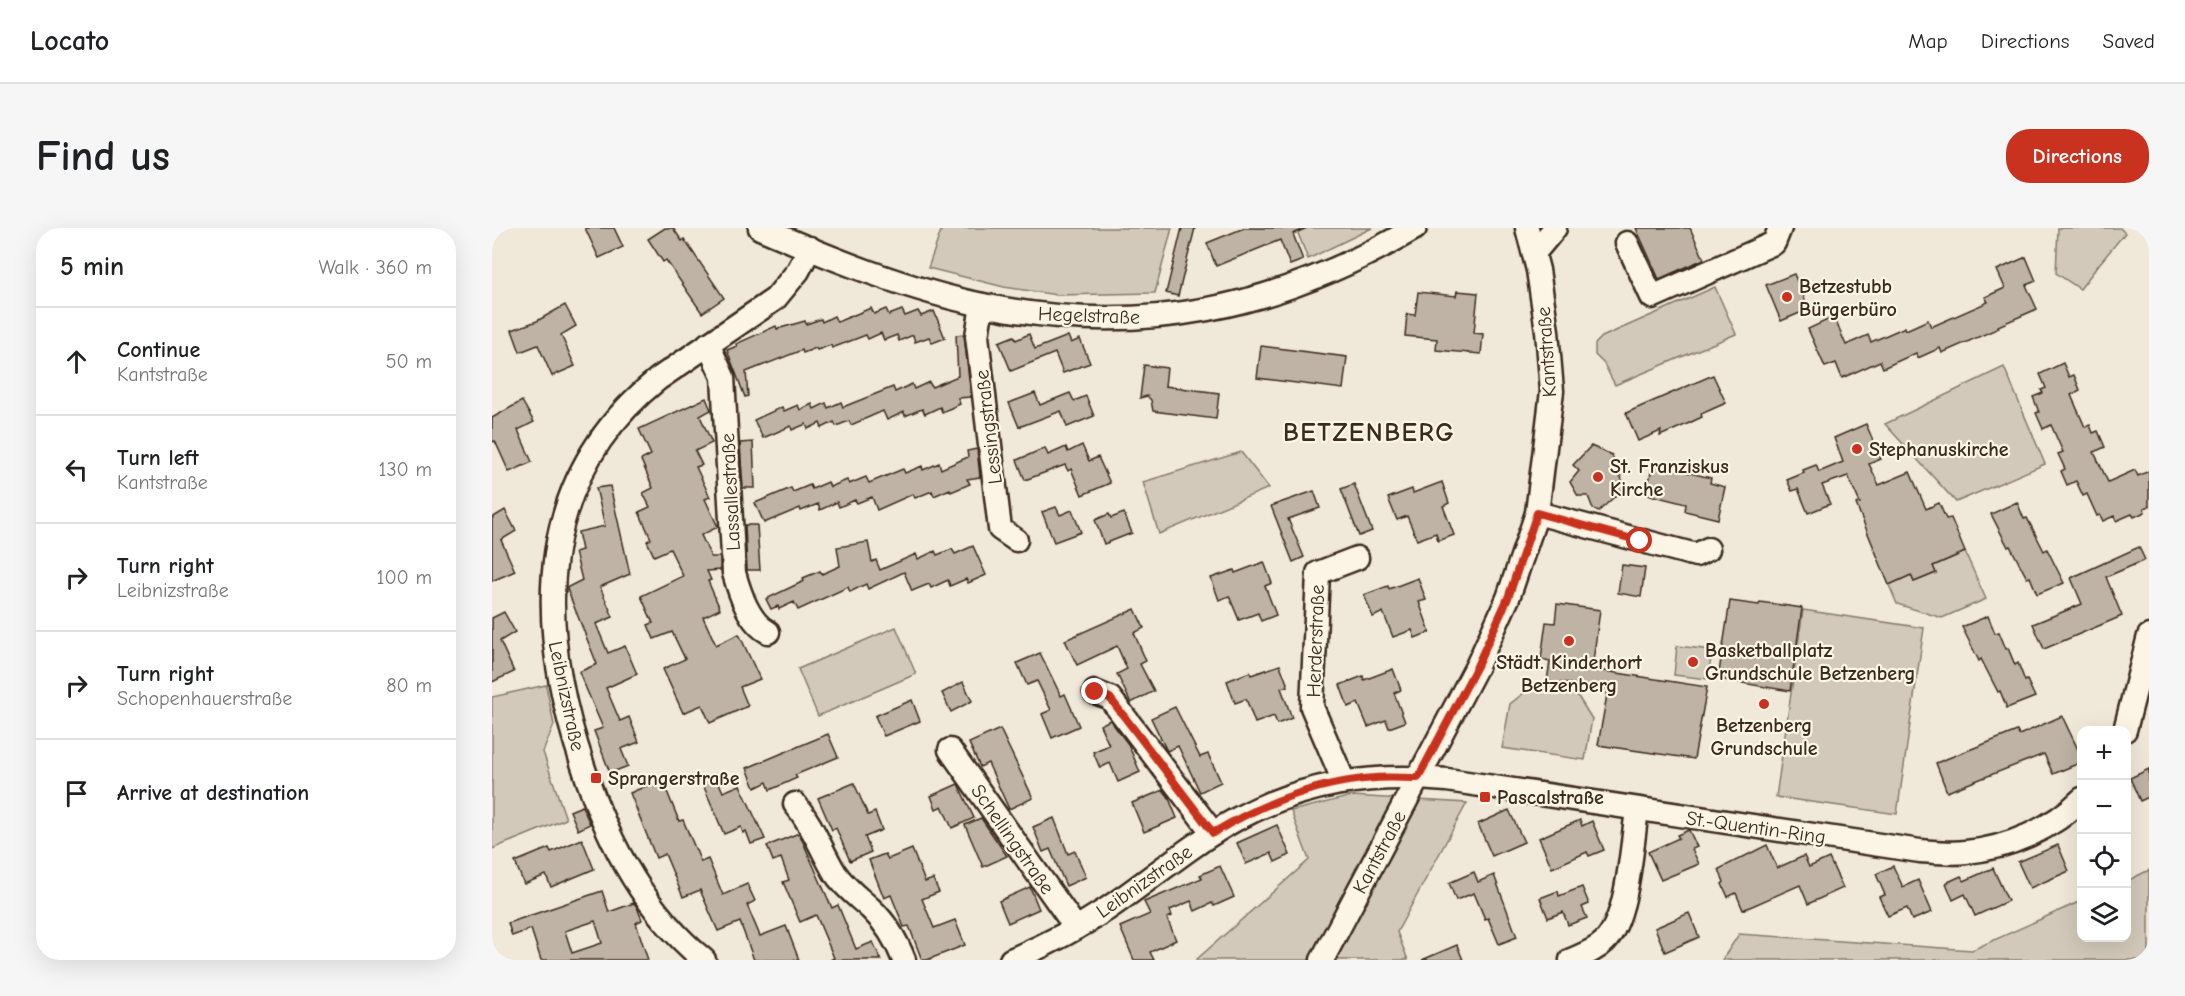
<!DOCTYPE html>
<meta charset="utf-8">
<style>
body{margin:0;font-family:"Comic Neue",sans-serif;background:#f6f6f6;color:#202124}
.controls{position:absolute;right:18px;bottom:18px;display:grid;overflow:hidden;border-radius:12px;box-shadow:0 6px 24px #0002}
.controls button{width:54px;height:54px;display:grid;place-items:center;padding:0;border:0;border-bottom:2px solid #e0e0e0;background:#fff;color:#202124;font:30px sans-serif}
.stop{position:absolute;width:18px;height:18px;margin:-14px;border:4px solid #c8321e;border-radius:50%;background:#fff}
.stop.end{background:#c8321e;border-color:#fff;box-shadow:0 2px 6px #0008}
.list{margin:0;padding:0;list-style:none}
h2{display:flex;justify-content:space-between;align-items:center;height:78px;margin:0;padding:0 24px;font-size:26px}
h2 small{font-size:20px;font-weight:400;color:#757577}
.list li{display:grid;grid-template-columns:39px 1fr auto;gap:18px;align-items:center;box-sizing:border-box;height:108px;padding:0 24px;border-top:2px solid #e0e0e0}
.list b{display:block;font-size:22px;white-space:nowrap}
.list p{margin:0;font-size:20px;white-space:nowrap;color:#757577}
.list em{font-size:20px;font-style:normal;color:#757577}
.icon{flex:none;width:33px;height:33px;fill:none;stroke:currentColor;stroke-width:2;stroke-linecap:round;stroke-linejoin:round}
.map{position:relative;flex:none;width:1657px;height:732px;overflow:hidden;border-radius:24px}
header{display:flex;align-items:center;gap:36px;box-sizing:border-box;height:84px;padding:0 30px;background:#fff;border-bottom:2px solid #e0e0e0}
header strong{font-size:28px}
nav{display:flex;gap:33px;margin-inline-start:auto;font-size:21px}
.intro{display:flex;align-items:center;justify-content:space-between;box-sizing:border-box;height:144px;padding:0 36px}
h1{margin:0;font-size:42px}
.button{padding:15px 27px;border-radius:24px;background:#c8321e;color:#fff;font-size:21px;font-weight:700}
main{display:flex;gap:36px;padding:0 36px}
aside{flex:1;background:#fff;border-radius:24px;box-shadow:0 6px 24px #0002}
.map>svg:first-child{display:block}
</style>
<header>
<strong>Locato</strong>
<nav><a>Map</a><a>Directions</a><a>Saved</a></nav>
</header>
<div class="intro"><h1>Find us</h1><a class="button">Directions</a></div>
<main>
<aside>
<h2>5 min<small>Walk · 360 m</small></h2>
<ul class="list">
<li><svg class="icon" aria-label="ahead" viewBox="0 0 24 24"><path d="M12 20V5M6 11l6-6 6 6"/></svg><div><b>Continue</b><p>Kantstraße</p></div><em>50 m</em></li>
<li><svg class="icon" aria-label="left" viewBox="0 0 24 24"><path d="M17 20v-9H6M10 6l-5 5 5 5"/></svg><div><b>Turn left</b><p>Kantstraße</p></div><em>130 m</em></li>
<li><svg class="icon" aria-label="right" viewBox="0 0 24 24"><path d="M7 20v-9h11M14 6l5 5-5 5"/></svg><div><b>Turn right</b><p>Leibnizstraße</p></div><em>100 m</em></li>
<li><svg class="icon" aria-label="right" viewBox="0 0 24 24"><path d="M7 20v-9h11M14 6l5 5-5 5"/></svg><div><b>Turn right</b><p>Schopenhauerstraße</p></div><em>80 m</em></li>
<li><svg class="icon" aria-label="arrive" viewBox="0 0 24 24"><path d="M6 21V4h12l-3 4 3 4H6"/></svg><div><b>Arrive at destination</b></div></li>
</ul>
</aside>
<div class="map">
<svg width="1657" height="732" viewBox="0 0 1657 732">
<rect width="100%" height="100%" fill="#f0e9d9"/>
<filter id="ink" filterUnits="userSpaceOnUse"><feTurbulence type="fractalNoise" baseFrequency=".0167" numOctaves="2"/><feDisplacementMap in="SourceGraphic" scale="12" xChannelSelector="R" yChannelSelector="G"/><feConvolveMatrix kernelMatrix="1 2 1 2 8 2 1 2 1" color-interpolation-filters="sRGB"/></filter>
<g filter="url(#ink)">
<g fill="#d2c9ba" stroke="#867a6c" stroke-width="1.5">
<path d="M450,0H680L663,65L565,67L512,59L436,40Z"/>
<path d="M804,0H880L816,31Z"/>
<path d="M1566,0H1628L1633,5L1608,35L1588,61L1564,45Z"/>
<path d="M1223,59L1244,106L1123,157L1112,136L1103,127V116L1110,109Z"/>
<path d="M1512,139L1553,236L1464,274L1393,196Z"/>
<path d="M749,224L777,260L667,306L651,254Z"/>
<path d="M1473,324L1494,371L1450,390L1405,376L1397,357L1419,347L1422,354L1444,345L1441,338Z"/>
<path d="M1311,382L1432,400L1405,586L1284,569Z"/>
<path d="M404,399L424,446L326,488L306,441Z"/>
<path d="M1185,418L1220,422L1216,451L1182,447Z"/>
<path d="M1043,456L1082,462L1100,491L1093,532L1010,520L1018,476Z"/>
<path d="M54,457L62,497L51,524L74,591L0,621V469Z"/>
<path d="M860,568L975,575L905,704L916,732H704L817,632L799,583Z"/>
<path d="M1657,642V732H1230L1247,706L1480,722L1589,673L1590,710H1634L1635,653Z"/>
</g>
<g fill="#beb3a4" stroke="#3b2a1e" stroke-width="1.5" fill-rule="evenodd">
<path d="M93,0H122L131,19L107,30Z"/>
<path d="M173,0H181L190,13L192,11L232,70L210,85L174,32L171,34L156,11Z"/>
<path d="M690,0H703L686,68L674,65Z"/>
<path d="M752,0H815L801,6L811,32L798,37L788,12L724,38L715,15Z"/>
<path d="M1144,0H1198L1212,31L1167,51Z"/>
<path d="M1534,29L1544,53L1534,57L1545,81L1506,98L1507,100L1450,125L1448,120L1426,130L1424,125L1391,140L1388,133L1350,150L1344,135L1333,139L1316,101L1342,89L1354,117L1376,107L1379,114L1413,99L1414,102L1436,92L1439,99L1496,74L1493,69L1513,60L1505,42Z"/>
<path d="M1302,46L1317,81L1289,93L1274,57Z"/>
<path d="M965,63L986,65L982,105L991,106L989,126L944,122L945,111L913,108L915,86L923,87L926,64L964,68Z"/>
<path d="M73,77L84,98L69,107L83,138L60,148L46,117L28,124L20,102L45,93Z"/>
<path d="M379,80L382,86L394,81L397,87L410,82L413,88L426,83L429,88L442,83L453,110L440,115L437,109L423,114L421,107L407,113L405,107L392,112L389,105L376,111L374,107L340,120L339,117L325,122L324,120L311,125L310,122L254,144L256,168L253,169L235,122L245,118L244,116L284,98L285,101L313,93L314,96L329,91L330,94L342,88L345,94Z"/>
<path d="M472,106L479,169L466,170L468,176L450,184L448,179L433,186L430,181L413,188L412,184L395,192L391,183L359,197L357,193L344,198L342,194L330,200L328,195L316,201L314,196L300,202L299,198L271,210L262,192L290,179L292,183L306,177L308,182L320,176L322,181L334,175L336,180L349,174L351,179L401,159L403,164L420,156L422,161L437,154L440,159L466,148L464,107Z"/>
<path d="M537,106L543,121L576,108L579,115L588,111L598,135L571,145L563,125L519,143L507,114L522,108L524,112Z"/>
<path d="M769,118L855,129L851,161L765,150Z"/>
<path d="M1571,135L1577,149L1582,147L1588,162L1579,167L1593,199L1598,197L1601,205L1606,203L1613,219L1602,224L1616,254L1643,242L1646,248L1657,243V278L1652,280L1653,284L1642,289L1640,286L1624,293L1622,288L1611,293L1608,287L1605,288L1595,266L1591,268L1584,253L1575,257L1569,243L1573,241L1566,226L1571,224L1559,197L1551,201L1544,185L1547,184L1541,169L1551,165L1549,162L1554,160L1548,146Z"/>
<path d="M652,137L675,140L673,158L727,165L724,191L661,183L659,172L655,168L648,170Z"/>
<path d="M1221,147L1234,175L1209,186L1210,189L1193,197L1168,208L1169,203L1146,213L1134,185Z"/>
<path d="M543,165L548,177L578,165L582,173L594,168L602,188L575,199L569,183L527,199L517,175Z"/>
<path d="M214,170L219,182L208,188L220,215L203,223L210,237L204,239L218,269L213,271L226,299L209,307L219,329H228V342L215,343L219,352L216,353L228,381L211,389L224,417L247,406L268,451L248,459L256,478L218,495L210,477L191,485L171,441L193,431L180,404L162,411L156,397L161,395L149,368L191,348L178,321L162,328L155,313L159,311L147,284L158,279L151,265L161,260L149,232L159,227L147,201Z"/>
<path d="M30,173L42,194L26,202L40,234L17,244L3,213L0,214V190Z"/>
<path d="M1374,196L1389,231L1377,236L1387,257L1418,244L1434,281L1447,275L1454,291L1459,290L1473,324L1441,338L1444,345L1422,354L1419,347L1397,357L1364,276L1368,275L1356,248L1330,257L1338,276L1316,285L1306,261L1300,263L1295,252L1312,245L1311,242L1324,237L1327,244L1351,234L1342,210Z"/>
<path d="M261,214L263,260H251L248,215Z"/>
<path d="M590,217L597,233L606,229L618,255L590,267L579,241L576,243L573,237L533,252L525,232L553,220L556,227L574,219L576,224Z"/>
<path d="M1099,218L1120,227L1133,259L1107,283L1101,281L1096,268H1086L1078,254L1087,243L1081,237Z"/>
<path d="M485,221L488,249L475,251L478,256L459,264L458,261L442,268L440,263L423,270L421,266L385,282L380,269L365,275L363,272L347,279L345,274L328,282L326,276L309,283L308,280L272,295L263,275L299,260L301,264L318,257L320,261L336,254L338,259L355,252L357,256L374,249L377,255L411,241L413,245L430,238L431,242L447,235L449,241L476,229L475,223Z"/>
<path d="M1161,236L1219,250L1218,255L1233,259L1226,291L1193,283L1194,276L1154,266Z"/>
<path d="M950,254L957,275L951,278L962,307L946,313L944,305L925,312L915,288L905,292L896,270L920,261L921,265Z"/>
<path d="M862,256L880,303L867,308L849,261Z"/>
<path d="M118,258L138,346L108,359L121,389L104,396L116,425L133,418L145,446L114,460L128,493L137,489L147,514L129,521L136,538L118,545L102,503L111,500L87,444L105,436L75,361L76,359L90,352L83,324L90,322L86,304L113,298L104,260Z"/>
<path d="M822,263L828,280L796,291L812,329L801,334L779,278Z"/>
<path d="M1525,274L1532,291L1535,290L1552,323L1555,321L1572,355L1545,366L1538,349L1535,350L1518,318L1516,319L1499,286Z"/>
<path d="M564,279L568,287L580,282L589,304L562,314L550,284Z"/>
<path d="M13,282L24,303L9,312L23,343L0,353V290Z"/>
<path d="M632,285L640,305L612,316L603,292L617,286L619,290Z"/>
<path d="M253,297H265L268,342H255Z"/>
<path d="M376,314L380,334L384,332L388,342L424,326L426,331L443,323L445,327L460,321L463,326L481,318L494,347L476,355L474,351L458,358L456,352L439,360L437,356L420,363L412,344L376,361L374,356L358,364L356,359L306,382L302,374L287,381L286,378L279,381L274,371L312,353L311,350L328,343L330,346L348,338L345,319Z"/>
<path d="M1647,319L1653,332L1614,349L1630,388L1552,421L1541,396L1590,376L1579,350Z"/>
<path d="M772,334L780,355L773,358L784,387L769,393L766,385L747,392L737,368L727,372L719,350L742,342L743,345Z"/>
<path d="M1130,337L1153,340L1149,369L1126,365Z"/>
<path d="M926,350L934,372L927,374L938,404L923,410L920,402L901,409L891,384L881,389L872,367L896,358L897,361Z"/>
<path d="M1238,373L1267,377L1268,374L1310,380L1298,463L1226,451Z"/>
<path d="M1065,376L1108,382L1100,441L1215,459L1202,531L1106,517L1116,461L1055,453L1058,433L1049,431L1054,394L1063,395Z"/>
<path d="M643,381L652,400L642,405L654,433L648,436L662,463L639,475L625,446L635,441L625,418L585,437L573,412Z"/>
<path d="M12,384L23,404L8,413L22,444L0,454V390Z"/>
<path d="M1496,388L1503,405L1507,404L1514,421L1516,420L1523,437L1526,435L1533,453L1535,452L1543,469L1515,480L1508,463L1506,464L1489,431L1487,433L1470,399Z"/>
<path d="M548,425L569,468L573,466L587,498L560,510L550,486L559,482L545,453L535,457L525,435Z"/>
<path d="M788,437L796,458L789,460L800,490L785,496L782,488L763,495L754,471L743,475L735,453L758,444L759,447Z"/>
<path d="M901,441L909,462L902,465L913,494L897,500L894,492L876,499L866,475L856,479L848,457L871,448L872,452Z"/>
<path d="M471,454L480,473L459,484L450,465Z"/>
<path d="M420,472L428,493L392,508L383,488Z"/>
<path d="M683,479L708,529L716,526L729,554L708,564L686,518L675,523L659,490Z"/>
<path d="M1570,488L1590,530V534L1561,546L1552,526L1455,564L1444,535L1525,503L1527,507Z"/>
<path d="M618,492L636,516L648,544L626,554L618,535L608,540L601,524L617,517L608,497Z"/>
<path d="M508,501L541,570L517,581L496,535L488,539L477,515Z"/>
<path d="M336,506L346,529L303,547L305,550L278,562L275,554L263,560L255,540Z"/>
<path d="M1657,541V569L1648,573L1638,550Z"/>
<path d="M223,546L231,564L248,557L273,611L259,616L254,603L251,605L249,599L232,606L209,552Z"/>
<path d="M170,551L187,593L191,592L209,634L216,631L231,667L255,656L263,673L255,677L268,708L294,698L307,732H262L248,694L226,703L208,662L191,669L173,626L164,630L138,565Z"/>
<path d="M362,555L376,587L383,584L390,602L373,609L379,624L358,633L344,600L340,602L326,570Z"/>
<path d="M466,556L482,590L460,600L450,578L444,581L439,568Z"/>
<path d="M671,562L676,568L685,590L652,604L640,575Z"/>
<path d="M90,578L98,596L86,602L78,583Z"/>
<path d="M1017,582L1032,614L1000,628L986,596Z"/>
<path d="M489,590L515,628L491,639L473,597Z"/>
<path d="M562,590L576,626L583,623L594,649L574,658L558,621L551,624L541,599Z"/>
<path d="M1088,592L1090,598L1100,593L1112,622L1097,628L1095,624L1060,640L1047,610Z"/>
<path d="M785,597L798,627L783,634L779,625L754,636L745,615Z"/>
<path d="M1197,602L1205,619L1200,621L1207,636L1169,652L1156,624L1187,610L1185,607Z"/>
<path d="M307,605L340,680L346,677L364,721L381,714L389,732H338L342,730L324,687L308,694L291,654L297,652L289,630L281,633L275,618Z"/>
<path d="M90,611L102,641L59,659L54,647L32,656L23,634L57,620L59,624Z"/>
<path d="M1275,617L1285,640L1312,628L1317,639L1337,630L1351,660L1316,676L1308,657L1251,682L1244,665L1236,669L1230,656L1232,654L1227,641Z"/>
<path d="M1566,617L1577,643L1538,660L1526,634Z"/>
<path d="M420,621L433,654L441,651L447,664L430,671L442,700L463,692L473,717L435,732H430L417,698L412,699L399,667L392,670L377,632L393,626L396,631Z"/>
<path d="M728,638L742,669L722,678L720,675L703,683L699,673L678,682L680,688L675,690L684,712L658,724L662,732H642L628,699L658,686L652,674L710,650L708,647Z"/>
<path d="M1401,638L1411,659L1426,652L1440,684L1420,692L1415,680L1396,688L1387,669L1393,667L1384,646Z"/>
<path d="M1501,640L1516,673L1483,688L1473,666L1461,672L1454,655L1469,648L1472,653Z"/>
<path d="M982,644L986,654L1002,647L1025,709L1007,716L996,690L993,691L982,665L964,672L957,655Z"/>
<path d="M538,659L547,681L516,695L507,673Z"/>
<path d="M1090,659L1097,676L1090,679L1095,690L1076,697L1071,684L1056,690L1048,670L1066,663L1067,668Z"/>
<path d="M110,663L117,684L142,675L145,679L150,692L144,695L156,732H49L39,701L20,708L16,695ZM103,693L110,715L80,725L73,703Z"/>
<path d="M1197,685L1207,709L1173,724L1163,700Z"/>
<path d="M965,717L971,732H930Z"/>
</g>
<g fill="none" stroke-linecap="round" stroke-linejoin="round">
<g stroke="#3b2a1e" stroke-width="27">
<g id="minor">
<path d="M268,0C338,30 416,62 491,77C649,110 785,81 923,0"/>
<path d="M1135,15L1160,69L1282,15L1288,0"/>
<path d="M1043,24L1063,0"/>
<path d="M490,77L485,108L508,301L524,312"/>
<path d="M216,116L231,149L242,345C248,366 257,394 276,404"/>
<path d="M1045,285L1204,327L1216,321"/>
<path d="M603,464L618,470L721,605"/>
<path d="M1633,502L1657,408"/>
<path d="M458,522L584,700"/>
<path d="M852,554L820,479L826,345L865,330"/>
<path d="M303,576C321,597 329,622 343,645C353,660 366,669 379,681C394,695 405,714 412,732"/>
<path d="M212,732C152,683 114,610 91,538C44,398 40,252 166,151L283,71L306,43L318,20"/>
<path d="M519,732C552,718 585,701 615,681C658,652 698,617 743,592C811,555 879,545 955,552L1428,623C1443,624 1459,626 1474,624C1516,620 1560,601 1590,571"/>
<path d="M830,732L985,438L1016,370L1045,285L1060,163L1055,103L1046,42L1035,0"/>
<path d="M1079,732C1090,727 1103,723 1112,714C1136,692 1140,616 1145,582"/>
</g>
</g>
<use href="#minor" stroke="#fcf5e5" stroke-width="22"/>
</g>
</g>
<g fill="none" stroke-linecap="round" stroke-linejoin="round" filter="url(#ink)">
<path stroke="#c8321e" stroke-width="8" d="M603,464L618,470L721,605C771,575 825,554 883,550C897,549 912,550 926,550L985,438L1016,370L1045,285L1148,313"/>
</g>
<g fill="#c8321e" stroke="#fcf5e5" stroke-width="2">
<circle cx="1295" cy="69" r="6"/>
<circle cx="1365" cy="221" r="6"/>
<circle cx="1106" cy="249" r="6"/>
<circle cx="1077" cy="413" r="6"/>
<circle cx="1201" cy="434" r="6"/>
<circle cx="1272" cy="476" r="6"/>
<rect x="98" y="544" width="12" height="12" rx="3"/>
<rect x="987" y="563" width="12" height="12" rx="3"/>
</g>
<g text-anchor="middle" stroke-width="4.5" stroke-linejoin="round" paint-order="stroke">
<g font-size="20" font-weight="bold" fill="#3b2a1e" stroke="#fcf5e5" text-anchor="start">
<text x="1307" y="65">Betzestubb<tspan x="1307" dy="23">Bürgerbüro</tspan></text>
<text x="1377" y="228">Stephanuskirche</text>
<text x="1118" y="245">St. Franziskus<tspan x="1118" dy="23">Kirche</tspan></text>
<text x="1213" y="429">Basketballplatz<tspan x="1213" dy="23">Grundschule Betzenberg</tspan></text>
<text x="1077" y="441" text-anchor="middle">Städt. Kinderhort<tspan x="1077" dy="23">Betzenberg</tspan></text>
<text x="1272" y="504" text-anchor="middle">Betzenberg<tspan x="1272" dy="23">Grundschule</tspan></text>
<text x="116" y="557">Sprangerstraße</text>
<text x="1005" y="576">Pascalstraße</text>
</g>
<g font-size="20" fill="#3b2a1e" stroke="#fcf5e5">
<text transform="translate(597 87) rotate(2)" y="7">Hegelstraße</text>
<text transform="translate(1054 124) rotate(-94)" y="7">Kantstraße</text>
<text transform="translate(496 199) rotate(-97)" y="7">Lessingstraße</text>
<text transform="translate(238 264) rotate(-93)" y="7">Lassallestraße</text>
<text transform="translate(823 413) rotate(-88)" y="7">Herderstraße</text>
<text transform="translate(75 468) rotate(78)" y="7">Leibnizstraße</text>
<text transform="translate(1264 599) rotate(8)" y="7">St.-Quentin-Ring</text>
<text transform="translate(521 611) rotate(55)" y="7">Schellingstraße</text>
<text transform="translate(887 624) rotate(-62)" y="7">Kantstraße</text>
<text transform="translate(652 653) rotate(-35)" y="7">Leibnizstraße</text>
</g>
<g font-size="26" font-weight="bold" letter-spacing="1.5" fill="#3b2a1e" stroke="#fcf5e5">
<text x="877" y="213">BETZENBERG</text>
</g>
</g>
</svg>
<div class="controls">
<button>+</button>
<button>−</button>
<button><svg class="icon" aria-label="locate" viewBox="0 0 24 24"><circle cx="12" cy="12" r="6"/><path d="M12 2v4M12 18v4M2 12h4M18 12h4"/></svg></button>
<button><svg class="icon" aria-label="layers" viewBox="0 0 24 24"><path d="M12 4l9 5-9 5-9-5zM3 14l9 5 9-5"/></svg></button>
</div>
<div class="stop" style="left:1148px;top:313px"></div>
<div class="stop end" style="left:603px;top:464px"></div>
</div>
</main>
